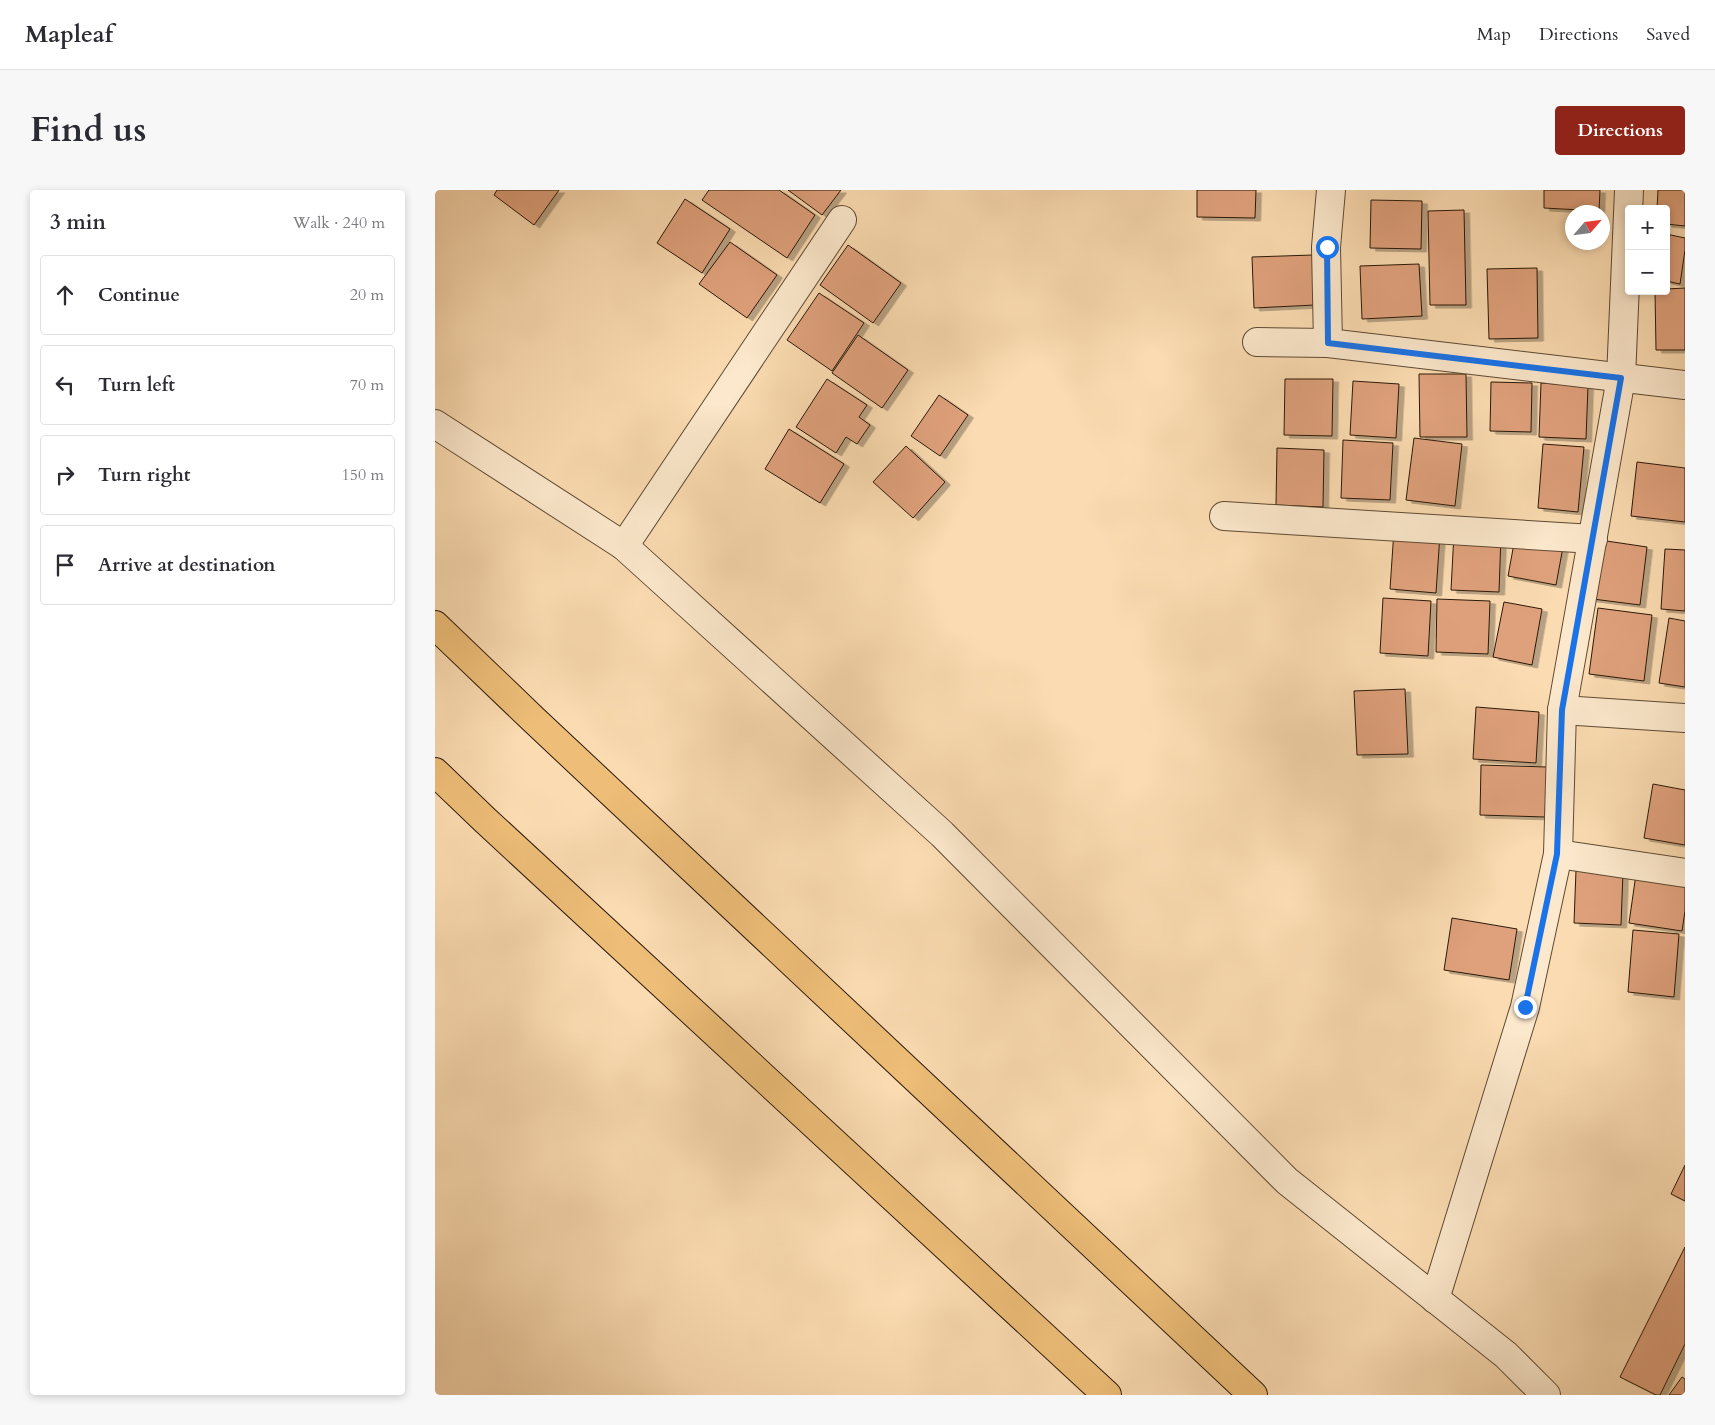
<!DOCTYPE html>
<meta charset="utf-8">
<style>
body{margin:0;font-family:Cardo,serif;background:#f7f7f7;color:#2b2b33}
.controls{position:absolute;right:15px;top:15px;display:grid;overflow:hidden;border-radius:5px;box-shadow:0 2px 8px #0003}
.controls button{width:45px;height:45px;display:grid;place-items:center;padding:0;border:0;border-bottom:1px solid #e1e1e2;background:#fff;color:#2b2b33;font:25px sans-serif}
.compass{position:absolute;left:1130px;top:15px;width:45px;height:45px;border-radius:50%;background:#fff;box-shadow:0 2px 8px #0003;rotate:62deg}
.stop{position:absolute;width:15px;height:15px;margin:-11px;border:4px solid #1a73e8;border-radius:50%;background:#fff}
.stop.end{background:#1a73e8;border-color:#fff;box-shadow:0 1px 5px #0008}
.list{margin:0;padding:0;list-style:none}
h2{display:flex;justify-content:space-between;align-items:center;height:65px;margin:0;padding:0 20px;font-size:21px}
h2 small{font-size:16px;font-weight:400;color:#7c7c81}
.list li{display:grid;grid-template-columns:32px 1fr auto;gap:15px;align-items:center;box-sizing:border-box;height:80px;margin:0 10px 10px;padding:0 10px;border:1px solid #e1e1e2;border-radius:5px}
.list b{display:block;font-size:19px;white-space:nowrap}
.list em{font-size:16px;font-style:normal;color:#7c7c81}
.icon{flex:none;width:28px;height:28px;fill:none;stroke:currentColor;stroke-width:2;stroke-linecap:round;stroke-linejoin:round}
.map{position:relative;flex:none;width:1250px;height:1205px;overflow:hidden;border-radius:5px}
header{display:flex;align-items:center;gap:30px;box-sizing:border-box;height:70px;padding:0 25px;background:#fff;border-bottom:1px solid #e1e1e2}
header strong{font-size:24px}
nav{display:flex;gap:28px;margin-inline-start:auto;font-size:18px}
.intro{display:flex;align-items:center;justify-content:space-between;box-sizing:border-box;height:120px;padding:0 30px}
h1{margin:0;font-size:35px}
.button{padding:12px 22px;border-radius:5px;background:#8f2418;color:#fff;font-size:18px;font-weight:700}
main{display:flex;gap:30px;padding:0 30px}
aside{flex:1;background:#fff;border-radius:5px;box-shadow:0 2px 8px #0003}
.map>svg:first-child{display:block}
</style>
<header>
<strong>Mapleaf</strong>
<nav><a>Map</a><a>Directions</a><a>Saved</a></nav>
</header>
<div class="intro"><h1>Find us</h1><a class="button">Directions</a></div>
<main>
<aside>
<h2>3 min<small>Walk · 240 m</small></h2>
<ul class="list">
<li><svg class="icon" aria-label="ahead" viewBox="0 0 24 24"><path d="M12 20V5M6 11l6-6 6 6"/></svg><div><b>Continue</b></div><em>20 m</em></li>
<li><svg class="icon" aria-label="left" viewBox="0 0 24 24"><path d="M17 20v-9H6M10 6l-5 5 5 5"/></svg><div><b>Turn left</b></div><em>70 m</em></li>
<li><svg class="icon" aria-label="right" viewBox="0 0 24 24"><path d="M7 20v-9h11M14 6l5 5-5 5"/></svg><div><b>Turn right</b></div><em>150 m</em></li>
<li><svg class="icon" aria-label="arrive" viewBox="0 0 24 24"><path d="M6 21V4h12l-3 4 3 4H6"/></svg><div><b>Arrive at destination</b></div></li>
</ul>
</aside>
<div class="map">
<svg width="1250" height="1205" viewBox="0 0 1250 1205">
<defs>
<filter id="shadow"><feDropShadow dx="5.5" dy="3" stdDeviation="0" flood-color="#0004"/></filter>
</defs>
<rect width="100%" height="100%" fill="#fbdbb1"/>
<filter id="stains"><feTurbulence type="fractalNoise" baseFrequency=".004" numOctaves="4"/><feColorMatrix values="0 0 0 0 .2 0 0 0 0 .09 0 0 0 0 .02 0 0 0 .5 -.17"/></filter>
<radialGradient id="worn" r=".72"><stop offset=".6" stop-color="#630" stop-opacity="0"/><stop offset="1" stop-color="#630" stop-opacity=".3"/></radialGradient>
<g fill="#dfa17b" stroke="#2a1909" filter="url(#shadow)">
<path d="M62,0H124L99,35L59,5Z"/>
<path d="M274,0H344L380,25L352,68L267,10Z"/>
<path d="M353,0H406L387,25Z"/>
<path d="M762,0H821L820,28L762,27Z"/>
<path d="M1109,0H1165L1164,21L1109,18Z"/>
<path d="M1223,0H1250V36L1231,34V19H1222Z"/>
<path d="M250,9L295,39L267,83L222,53Z"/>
<path d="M936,10L987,11L986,59L935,58Z"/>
<path d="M1029,20L1031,115H995L993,21Z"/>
<path d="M1231,44L1250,48V60L1245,94L1231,91Z"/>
<path d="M295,52L342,85L312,128L264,94Z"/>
<path d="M413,55L466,93L438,133L385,95Z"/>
<path d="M878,65L880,115L819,118L817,67Z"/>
<path d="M984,74L987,126L927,129L925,76Z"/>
<path d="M1102,78L1103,148L1054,149L1052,79Z"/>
<path d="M1250,98V160H1221L1220,101H1231V99Z"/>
<path d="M384,103L429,133L397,181L352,150Z"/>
<path d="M423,145L473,180L447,218L397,183Z"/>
<path d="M984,184H1031L1032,247H985Z"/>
<path d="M392,189L432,215L424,227L435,235L422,254L411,247L401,263L361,237Z"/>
<path d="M850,189H898L897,246L849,245Z"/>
<path d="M918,191L964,194L961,248L915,245Z"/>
<path d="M1056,192L1097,193L1096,242L1055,241Z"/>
<path d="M1106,193L1153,196L1151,249L1104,247Z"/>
<path d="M504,205L533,225L505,266L476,246Z"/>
<path d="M354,239L409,274L385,313L330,279Z"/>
<path d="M979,248L1027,254L1020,316L971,310Z"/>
<path d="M908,250L958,253L955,310L906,308Z"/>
<path d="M1108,254L1149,257L1143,322L1103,318Z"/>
<path d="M471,256L510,292L478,328L438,292Z"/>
<path d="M842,258L889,260L888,317L841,315Z"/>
<path d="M1202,272L1250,278V332L1196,326Z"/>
<path d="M959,340L1005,344L1001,403L955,399Z"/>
<path d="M1019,343L1066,345L1064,402L1016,400Z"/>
<path d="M1080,348L1128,357L1121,395L1073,386Z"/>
<path d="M1158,349L1212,357L1205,415L1150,408Z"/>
<path d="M1230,359L1250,360V421L1226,419Z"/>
<path d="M948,408L996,411L993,466L945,463Z"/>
<path d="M1002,409L1055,411L1053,464L1001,462Z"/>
<path d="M1069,412L1107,419L1097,475L1058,467Z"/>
<path d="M1163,418L1217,425L1209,491L1154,484Z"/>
<path d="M1234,428L1250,431V497L1224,493Z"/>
<path d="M970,499L973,564L922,565L919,501Z"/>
<path d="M1041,517L1104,522L1101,573L1038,569Z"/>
<path d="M1046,575L1112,577L1110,627L1045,625Z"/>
<path d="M1218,594L1250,600V655L1209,648Z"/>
<path d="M1141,680L1188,682L1186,735L1139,733Z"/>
<path d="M1201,684L1250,691V721L1247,741L1194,733Z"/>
<path d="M1017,728L1082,739L1074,790L1009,780Z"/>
<path d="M1198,740L1244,744L1239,807L1193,802Z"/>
<path d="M1250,975V1011L1236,1004Z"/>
<path d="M1250,1057V1154L1225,1205H1221L1185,1187Z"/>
<path d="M1247,1187L1250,1189V1205H1234Z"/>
</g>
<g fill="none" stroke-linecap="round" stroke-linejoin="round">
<g stroke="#5e4a33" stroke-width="30">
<g id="minor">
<path d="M822,152L893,153L1250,195"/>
<path d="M893,153L891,57L896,0"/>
<path d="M0,234L189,356L507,644L852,991L1071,1165L1111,1205"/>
<path d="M789,326L1158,349"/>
<path d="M189,356L407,30"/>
<path d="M1127,520L1250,528"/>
<path d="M1123,664L1250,683"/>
<path d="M1000,1109L1090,817L1123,664L1127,520L1186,188L1194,0"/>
</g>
</g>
<g stroke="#2a1909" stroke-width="30">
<g id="highway">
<path d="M0,435L98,529L818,1205"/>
<path d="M0,582L50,630L672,1205"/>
</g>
</g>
<use href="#minor" stroke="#fce8cc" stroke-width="28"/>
<use href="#highway" stroke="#eebe78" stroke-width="28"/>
</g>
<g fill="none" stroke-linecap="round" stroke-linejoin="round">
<path stroke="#1a73e8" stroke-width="6" d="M892,57L893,153L1186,188L1127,520L1122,664L1090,817"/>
</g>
<rect width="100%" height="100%" filter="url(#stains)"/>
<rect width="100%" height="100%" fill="url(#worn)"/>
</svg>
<div class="controls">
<button>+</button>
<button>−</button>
</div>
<svg class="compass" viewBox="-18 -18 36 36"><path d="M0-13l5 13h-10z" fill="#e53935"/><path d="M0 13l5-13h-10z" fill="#7c7c81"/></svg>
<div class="stop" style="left:892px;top:57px"></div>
<div class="stop end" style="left:1090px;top:817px"></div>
</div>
</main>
